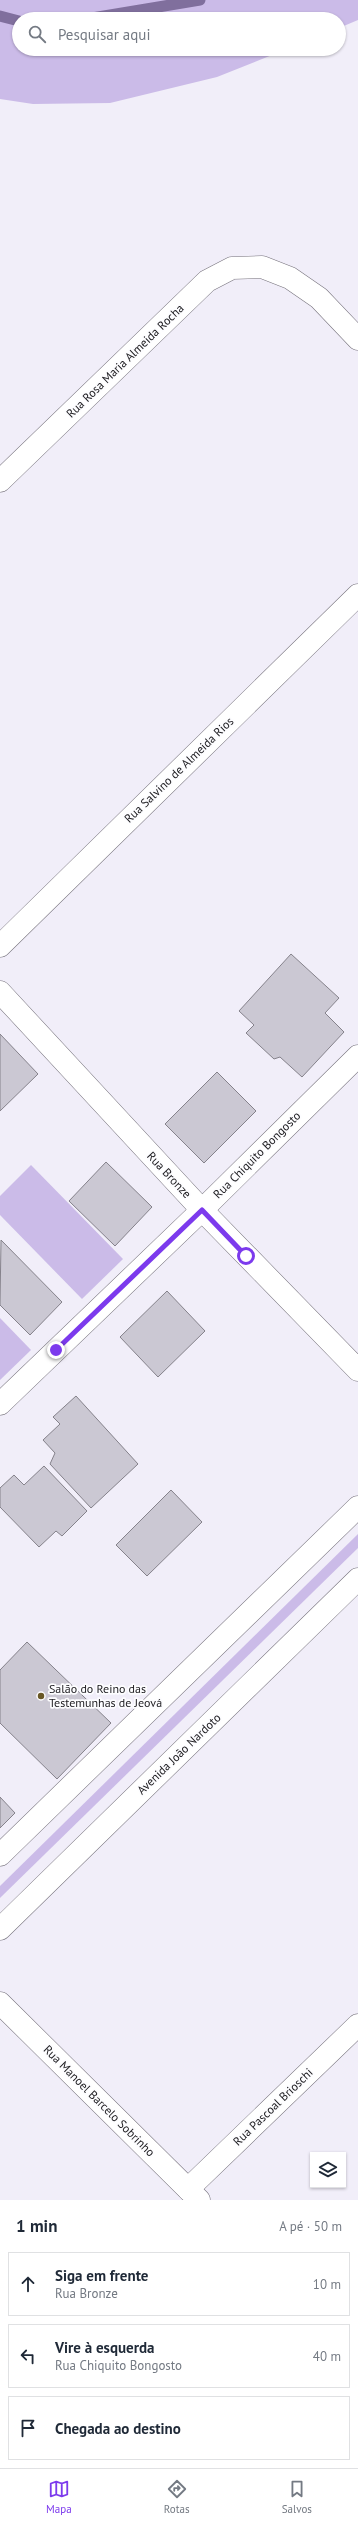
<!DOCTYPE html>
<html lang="pt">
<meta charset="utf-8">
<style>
body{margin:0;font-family:"PT Sans",sans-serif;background:#f2f2f3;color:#1f2937}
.controls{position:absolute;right:12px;bottom:12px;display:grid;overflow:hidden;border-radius:0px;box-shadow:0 1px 3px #0004}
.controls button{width:36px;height:36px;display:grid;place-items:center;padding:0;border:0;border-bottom:1px solid #e0e1e3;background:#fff;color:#1f2937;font:20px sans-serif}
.stop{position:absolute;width:12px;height:12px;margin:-9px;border:3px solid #7c3aed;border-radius:50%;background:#fff}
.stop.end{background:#7c3aed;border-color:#fff;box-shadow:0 1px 4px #0008}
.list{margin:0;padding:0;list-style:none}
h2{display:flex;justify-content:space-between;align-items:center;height:52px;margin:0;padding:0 16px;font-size:17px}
h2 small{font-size:13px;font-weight:400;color:#747a83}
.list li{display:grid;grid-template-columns:26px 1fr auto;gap:12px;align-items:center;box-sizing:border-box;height:64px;margin:0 8px 8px;padding:0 8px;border:1px solid #e0e1e3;border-radius:0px}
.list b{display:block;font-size:15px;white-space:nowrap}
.list p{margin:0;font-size:13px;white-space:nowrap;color:#747a83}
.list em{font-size:13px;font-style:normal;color:#747a83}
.icon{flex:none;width:22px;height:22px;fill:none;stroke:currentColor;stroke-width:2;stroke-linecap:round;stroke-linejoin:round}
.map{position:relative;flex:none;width:358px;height:2200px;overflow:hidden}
.search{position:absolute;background:#fff;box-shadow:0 1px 3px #0004;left:12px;right:12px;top:12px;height:44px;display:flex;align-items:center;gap:10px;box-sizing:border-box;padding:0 14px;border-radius:22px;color:#747a83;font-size:15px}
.sheet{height:268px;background:#fff}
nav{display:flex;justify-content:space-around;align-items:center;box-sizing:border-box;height:56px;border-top:1px solid #e0e1e3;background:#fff;font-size:11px;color:#747a83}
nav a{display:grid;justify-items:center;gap:2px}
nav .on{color:#7c3aed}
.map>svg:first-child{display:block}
</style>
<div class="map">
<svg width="358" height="2200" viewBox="0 0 358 2200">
<rect width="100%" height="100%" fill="#f1eef9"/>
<g fill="#cbbbe8">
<path d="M0,0H358V20L339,28V19H19V49H287L217,77L110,103L33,104L0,99Z"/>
<path d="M31,1165L123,1259L82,1299L0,1215V1196Z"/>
<path d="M0,1318L31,1350L0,1380Z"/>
<path d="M358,1534V1548L0,1898V1886Z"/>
</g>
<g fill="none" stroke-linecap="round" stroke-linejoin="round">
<g stroke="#806f9d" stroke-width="11">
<path d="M0,16L19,21"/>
<path d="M86,19L200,0"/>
</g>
</g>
<g fill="#cbc8d3" stroke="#85828b">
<path d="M291,954L339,998L325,1013L344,1032L302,1077L280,1057L274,1059L246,1033L254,1025L239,1011Z"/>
<path d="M0,1034L38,1074L0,1111Z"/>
<path d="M217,1072L256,1111L204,1163L165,1124Z"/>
<path d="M106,1162L152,1207L115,1246L69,1201Z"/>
<path d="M1,1240L62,1302L30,1335L0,1305Z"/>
<path d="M167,1291L205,1331L158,1377L120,1337Z"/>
<path d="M76,1396L138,1464L91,1508L50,1464L55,1453L43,1440L60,1424L53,1417Z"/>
<path d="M44,1466L87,1511L62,1536L56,1531L39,1547L0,1507V1488L14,1475L24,1485Z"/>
<path d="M171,1490L202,1522L147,1576L116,1545Z"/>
<path d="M27,1642L111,1723L57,1779L0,1723V1670Z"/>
<path d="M0,1797L15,1813L0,1828Z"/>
</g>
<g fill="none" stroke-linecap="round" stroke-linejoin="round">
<g stroke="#76727c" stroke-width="23">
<g id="minor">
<path d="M0,481L207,281L232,268L262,267L290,278L319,298L358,339"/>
<path d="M0,946L358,595"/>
<path d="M0,992L202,1210L358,1370"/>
<path d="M0,1404L202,1210L358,1056"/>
<path d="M0,1855L358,1507"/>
<path d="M0,1929L358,1579"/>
<path d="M0,2003L199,2200"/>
<path d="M188,2189L358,2025"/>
</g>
</g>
<use href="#minor" stroke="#fff" stroke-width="22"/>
</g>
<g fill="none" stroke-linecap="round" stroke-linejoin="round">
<path stroke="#7c3aed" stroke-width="5" d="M56,1350L202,1210L246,1256"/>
</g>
<circle fill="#695826" stroke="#fdfdff" stroke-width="1.5" cx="41" cy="1696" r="4"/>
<g text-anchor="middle" stroke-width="3.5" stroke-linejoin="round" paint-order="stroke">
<g font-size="12" fill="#222125" stroke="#fdfdff">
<text transform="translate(125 361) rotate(-44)" y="4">Rua Rosa Maria Almeida Rocha</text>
<text transform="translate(179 770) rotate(-44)" y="4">Rua Salvino de Almeida Rios</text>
<text transform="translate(257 1155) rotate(-45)" y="4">Rua Chiquito Bongosto</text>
<text transform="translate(169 1175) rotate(47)" y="4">Rua Bronze</text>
<text transform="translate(179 1754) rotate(-44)" y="4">Avenida João Nardoto</text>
<text transform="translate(99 2101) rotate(45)" y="4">Rua Manoel Barcelo Sobrinho</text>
<text transform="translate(273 2107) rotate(-44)" y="4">Rua Pascoal Brioschi</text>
</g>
<g font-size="12" fill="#222125" stroke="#fdfdff" text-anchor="start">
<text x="49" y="1693">Salão do Reino das<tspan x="49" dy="14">Testemunhas de Jeová</tspan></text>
</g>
</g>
</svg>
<div class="controls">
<button><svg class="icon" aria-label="layers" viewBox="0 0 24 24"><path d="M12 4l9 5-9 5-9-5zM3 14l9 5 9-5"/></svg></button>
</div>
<div class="stop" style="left:246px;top:1256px"></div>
<div class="stop end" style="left:56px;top:1350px"></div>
<div class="search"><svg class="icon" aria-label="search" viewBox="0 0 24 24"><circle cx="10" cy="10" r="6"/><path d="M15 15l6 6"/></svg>Pesquisar aqui</div>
</div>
<section class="sheet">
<h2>1 min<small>A pé · 50 m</small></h2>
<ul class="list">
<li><svg class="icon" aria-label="ahead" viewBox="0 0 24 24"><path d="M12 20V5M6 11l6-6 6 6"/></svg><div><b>Siga em frente</b><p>Rua Bronze</p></div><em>10 m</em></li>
<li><svg class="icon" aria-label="left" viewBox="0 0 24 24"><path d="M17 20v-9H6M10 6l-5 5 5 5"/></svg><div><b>Vire à esquerda</b><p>Rua Chiquito Bongosto</p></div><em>40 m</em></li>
<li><svg class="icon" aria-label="arrive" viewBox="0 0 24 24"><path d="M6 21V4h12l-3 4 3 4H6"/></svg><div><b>Chegada ao destino</b></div></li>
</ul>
</section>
<nav>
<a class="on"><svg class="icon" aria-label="map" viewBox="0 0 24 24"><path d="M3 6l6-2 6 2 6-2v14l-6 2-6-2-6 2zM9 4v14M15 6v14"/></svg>Mapa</a>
<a><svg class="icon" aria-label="directions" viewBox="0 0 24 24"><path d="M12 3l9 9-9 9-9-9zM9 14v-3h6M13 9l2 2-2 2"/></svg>Rotas</a>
<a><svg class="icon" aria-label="saved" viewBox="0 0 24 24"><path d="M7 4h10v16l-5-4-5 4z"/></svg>Salvos</a>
</nav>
